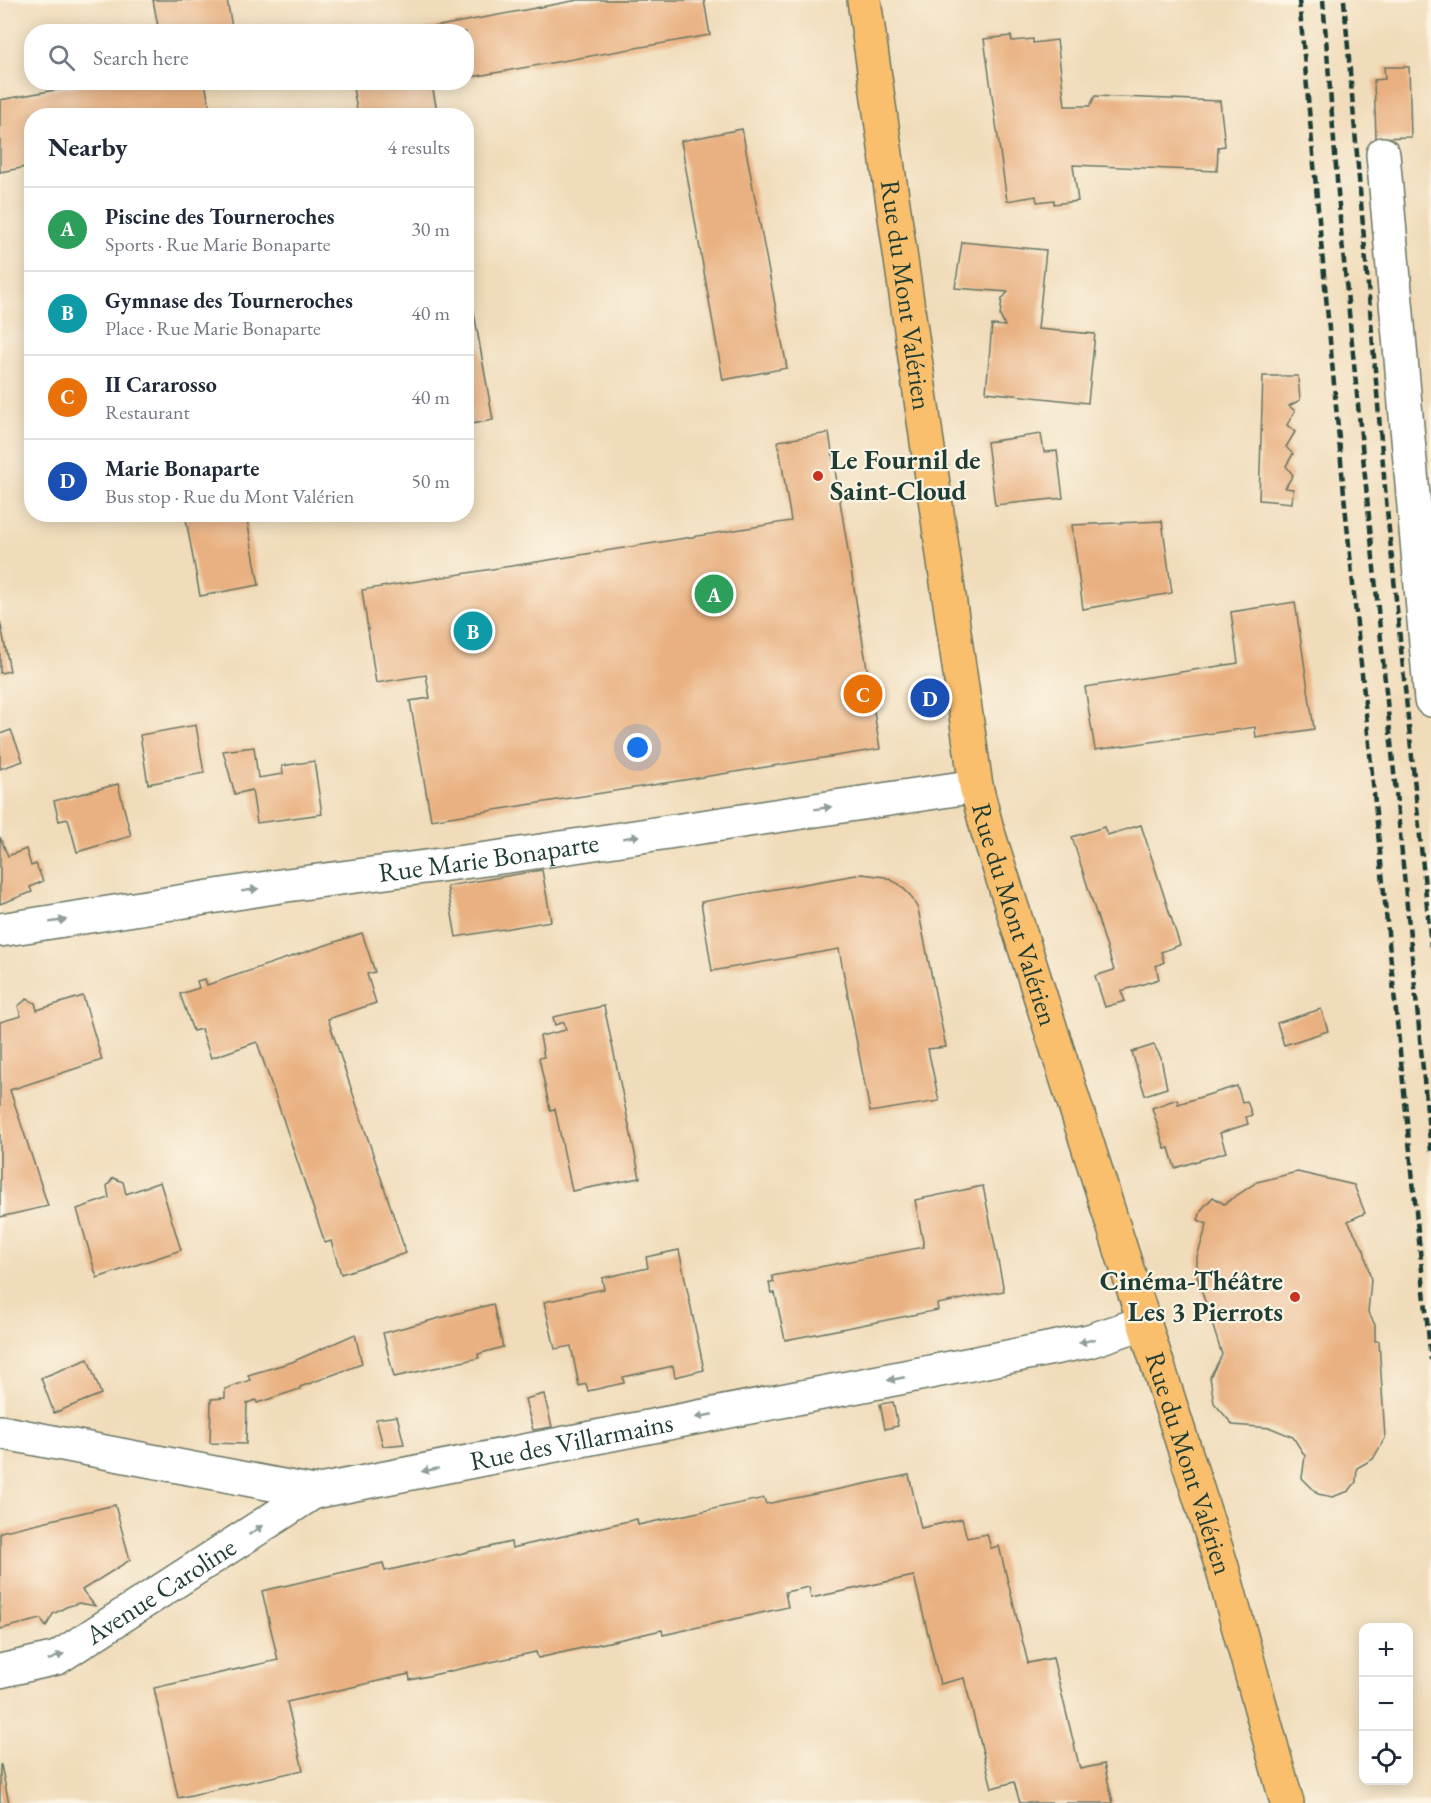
<!DOCTYPE html>
<meta charset="utf-8">
<style>
body{margin:0;font-family:"EB Garamond",serif;background:#f6f6f7;color:#1f2937}
.controls{position:absolute;right:18px;bottom:18px;display:grid;overflow:hidden;border-radius:12px;box-shadow:0 3px 15px #0003}
.controls button{width:54px;height:54px;display:grid;place-items:center;padding:0;border:0;border-bottom:2px solid #e0e1e3;background:#fff;color:#1f2937;font:30px sans-serif}
.you{position:absolute;left:638px;top:748px;width:21px;height:21px;margin:-15px;border:4px solid #fff;border-radius:50%;background:#1a73e8;box-shadow:0 0 0 9px #1a73e833}
.badge{display:grid;place-items:center;width:39px;height:39px;border-radius:50%;background:#c8321e;color:#fff;font-size:20px;font-weight:700}
.pin{position:absolute;translate:-50% -50%;border:3px solid #fff;box-shadow:0 2px 6px #0006}
.list{margin:0;padding:0;list-style:none}
h2{display:flex;justify-content:space-between;align-items:center;height:78px;margin:0;padding:0 24px;font-size:26px}
h2 small{font-size:20px;font-weight:400;color:#747a83}
.list li{display:grid;grid-template-columns:39px 1fr auto;gap:18px;align-items:center;box-sizing:border-box;height:84px;padding:0 24px;border-top:2px solid #e0e1e3}
.list b{display:block;font-size:22px;white-space:nowrap}
.list p{margin:0;font-size:20px;white-space:nowrap;color:#747a83}
.list em{font-size:20px;font-style:normal;color:#747a83}
.icon{flex:none;width:33px;height:33px;fill:none;stroke:currentColor;stroke-width:2;stroke-linecap:round;stroke-linejoin:round}
.map{position:relative;flex:none;width:1431px;height:1803px;overflow:hidden}
.search{position:absolute;background:#fff;box-shadow:0 3px 15px #0003;left:24px;top:24px;width:450px;height:66px;display:flex;align-items:center;gap:15px;box-sizing:border-box;padding:0 21px;border-radius:24px;color:#747a83;font-size:22px}
.panel{position:absolute;background:#fff;box-shadow:0 3px 15px #0003;left:24px;top:108px;width:450px;height:414px;border-radius:24px}
.map>svg:first-child{display:block}
</style>
<div class="map">
<svg width="1431" height="1803" viewBox="0 0 1431 1803">
<rect width="100%" height="100%" fill="#fcf5e5"/>
<filter id="ink" filterUnits="userSpaceOnUse"><feTurbulence type="fractalNoise" baseFrequency=".0167" numOctaves="2"/><feDisplacementMap in="SourceGraphic" scale="12" xChannelSelector="R" yChannelSelector="G"/><feConvolveMatrix kernelMatrix="1 2 1 2 8 2 1 2 1" color-interpolation-filters="sRGB"/></filter>
<filter id="wash" filterUnits="userSpaceOnUse"><feTurbulence type="fractalNoise" baseFrequency=".008" numOctaves="4" result="noise"/><feDisplacementMap in="SourceGraphic" scale="24" xChannelSelector="R" yChannelSelector="G"/><feGaussianBlur stdDeviation="1.35" result="paint"/><feColorMatrix in="noise" values="0 0 0 0 0 0 0 0 0 0 0 0 0 0 0 0 0 1.4 0 .05"/><feComposite in="paint" operator="in"/></filter>
<g filter="url(#wash)">
<rect width="100%" height="100%" fill="#f0dcba"/>
<g id="blocks">
<g fill="#e9b181">
<path d="M153,0H227L233,32H159Z"/>
<path d="M578,0H704L710,35L466,78V32H407Z"/>
<path d="M1011,36L1012,41L1033,39V43L1057,40L1065,106H1090L1095,96L1220,101L1225,146L1218,147L1217,171L1073,165L1078,201L1054,204V200L1037,202L1036,196L1007,201L984,39Z"/>
<path d="M1384,67H1409L1411,137L1376,138L1374,80L1385,79Z"/>
<path d="M99,82H205L211,116H32V166L0,172V100Z"/>
<path d="M352,82H437L432,85L438,116H358Z"/>
<path d="M742,129L787,368L723,380L681,141Z"/>
<path d="M962,242L1046,250L1038,329L1095,334L1088,403L986,392L992,325L1005,326L1000,316L1002,299L1008,292L955,288Z"/>
<path d="M468,279L493,420L466,425V280Z"/>
<path d="M1263,376H1298L1300,400L1289,406L1295,411L1287,425L1295,432L1286,447L1293,454L1286,466L1293,475L1285,488L1293,489L1292,503L1259,500Z"/>
<path d="M829,433L880,749L431,820L410,701L430,698L426,675L376,683L362,590L791,521L778,441Z"/>
<path d="M1041,434L1044,452L1057,451L1063,498L995,505L987,442Z"/>
<path d="M185,514H246L259,585L200,596Z"/>
<path d="M1162,521L1172,593L1083,609L1072,525Z"/>
<path d="M1295,602L1314,729L1256,738L1255,727L1095,750L1085,687L1238,663L1231,612Z"/>
<path d="M0,621L10,671L0,673Z"/>
<path d="M196,725L204,773L148,784L140,735Z"/>
<path d="M11,730L23,761L0,769V734Z"/>
<path d="M254,747L258,778L283,774L282,766L314,761L322,814L257,823L252,790L235,794L223,751Z"/>
<path d="M118,784L131,836L77,852L68,819L59,821L54,801Z"/>
<path d="M1141,825L1180,945L1161,952L1164,962L1156,966L1159,979L1121,991L1125,1001L1105,1007L1095,976L1114,970L1072,837L1104,827L1107,835Z"/>
<path d="M0,837L8,856L26,849L31,866L36,864L43,881L30,887L32,892L0,904Z"/>
<path d="M542,870L551,921L456,937L447,886Z"/>
<path d="M862,874L885,877L899,884L910,895L918,909L946,1047L928,1049L939,1101L870,1112L839,949L712,971L701,902Z"/>
<path d="M362,933L375,972L367,974L376,1003L328,1019L406,1253L341,1274L331,1241L325,1243L257,1042L211,1058L201,1029L193,1031L180,994L199,988L197,981L205,979L207,985Z"/>
<path d="M83,996L102,1060L10,1090L48,1206L0,1217V1022L21,1016L18,1006L27,999L35,1003L37,1010Z"/>
<path d="M604,1006L640,1178L572,1191L555,1109L550,1110L539,1058L544,1057L540,1036L566,1030L564,1022L555,1025L553,1017Z"/>
<path d="M1321,1009L1328,1031L1284,1045L1277,1023Z"/>
<path d="M1154,1045L1161,1058L1167,1088L1145,1095L1132,1052Z"/>
<path d="M1237,1086L1242,1102L1247,1101L1252,1115L1246,1117L1248,1124L1220,1133L1226,1152L1175,1168L1169,1148L1165,1149L1152,1108L1177,1099L1178,1104Z"/>
<path d="M1297,1172L1354,1185L1365,1213L1348,1221L1364,1250L1371,1280L1368,1312L1375,1325V1341H1379L1385,1438L1373,1459L1357,1468L1356,1482L1349,1491L1332,1497L1318,1494L1302,1478L1305,1456L1293,1437L1271,1428L1233,1425L1214,1403L1210,1377L1222,1355L1197,1276V1257L1207,1224L1198,1220L1202,1209L1213,1197L1224,1204L1257,1182Z"/>
<path d="M113,1178L123,1182L126,1194L160,1182L181,1250L97,1278L77,1209L109,1198L107,1186Z"/>
<path d="M983,1186L1004,1291L937,1304L938,1310L785,1340L775,1293H771L769,1282H774L772,1276L924,1247L915,1200Z"/>
<path d="M679,1250L704,1370L675,1377L673,1366L623,1377L624,1383L588,1391L586,1384L579,1386L571,1346L555,1349L544,1302L604,1289L602,1278L648,1268L646,1257Z"/>
<path d="M493,1304L503,1347L478,1354L479,1358L394,1377L383,1333Z"/>
<path d="M355,1334L362,1364L300,1387V1389L257,1403L256,1400L247,1403L246,1444L210,1443L211,1399L225,1398V1389L250,1380L248,1375L292,1362Z"/>
<path d="M88,1359L101,1394L54,1413L41,1378Z"/>
<path d="M544,1394L552,1427L533,1430L525,1399Z"/>
<path d="M893,1402L898,1426L885,1429L880,1404Z"/>
<path d="M397,1416L404,1444L383,1446L376,1419Z"/>
<path d="M909,1475L921,1528L962,1519L967,1538L987,1534L991,1548L999,1546L1028,1663L1053,1658L1080,1769L1104,1764L1113,1803H1020L1014,1782L992,1788L964,1678L940,1684L914,1576L811,1598L809,1587L785,1592L788,1607L663,1635L662,1630L538,1658L536,1652L410,1680L409,1674L287,1702L303,1770L178,1798L154,1688L278,1660L262,1591L383,1563L385,1571L511,1542L512,1548L637,1519L638,1525L764,1498L766,1504Z"/>
<path d="M115,1505L130,1560L82,1590L95,1606L79,1603L66,1607L53,1614L46,1627L41,1619L0,1629V1532Z"/>
<path d="M0,1765H1L9,1803H0Z"/>
</g>
</g>
</g>
<g filter="url(#ink)">
<use href="#blocks" fill-opacity="0" stroke="#687563" stroke-width="1.5"/>
<g fill="none" stroke-linecap="round" stroke-linejoin="round">
<g stroke="#687563" stroke-width="36">
<g id="minor">
<path d="M1383,154L1431,700"/>
<path id="s1" d="M0,930L287,885L494,858L976,786"/>
<path id="s2" d="M0,1432L314,1492L1089,1341L1143,1323"/>
<path id="s3" d="M0,1671L57,1658L314,1492"/>
</g>
</g>
<g stroke="#687563" stroke-width="36">
<g id="major">
<path id="s4" d="M864,0L976,786L987,829L1222,1567L1287,1803"/>
</g>
</g>
<use href="#minor" stroke="#fff" stroke-width="33"/>
<use href="#major" stroke="#f9bf6d" stroke-width="33"/>
<g stroke="#1f3d34" stroke-width="4.5" stroke-dasharray="9 4.5" stroke-linecap="butt">
<path d="M1299,0L1345,505L1431,1360"/>
<path d="M1323,0L1341,231L1431,1151"/>
<path d="M1344,0L1386,500L1431,946"/>
</g>
</g>
<defs><path id="oneway-solid" d="M-6-.8H1V-3.2L6.5 0L1 3.2V.8H-6Z" transform="scale(1.5)"/></defs>
<g fill="#8f9e9a">
<use href="#oneway-solid" transform="translate(823 808) rotate(-9)"/>
<use href="#oneway-solid" transform="translate(631 837) rotate(-9)"/>
<use href="#oneway-solid" transform="translate(250 890) rotate(-9)"/>
<use href="#oneway-solid" transform="translate(58 921) rotate(-9)"/>
<use href="#oneway-solid" transform="translate(1087 1341) rotate(166)"/>
<use href="#oneway-solid" transform="translate(896 1379) rotate(169)"/>
<use href="#oneway-solid" transform="translate(704 1416) rotate(169)"/>
<use href="#oneway-solid" transform="translate(430 1470) rotate(169)"/>
<use href="#oneway-solid" transform="translate(256 1530) rotate(-33)"/>
<use href="#oneway-solid" transform="translate(56 1657) rotate(-23)"/>
</g>
</g>
<g fill="#c8321e" stroke="#fcf5e5" stroke-width="2">
<circle cx="818" cy="476" r="6"/>
<circle cx="1295" cy="1297" r="6"/>
</g>
<g text-anchor="middle" stroke-width="4.5" stroke-linejoin="round" paint-order="stroke">
<g font-size="27" fill="#1f3d34" stroke="#fcf5e5">
<text dy="9" stroke="none"><textPath href="#s4" startOffset="298">Rue du Mont Valérien</textPath></text>
<text dy="9" stroke="none"><textPath href="#s1" startOffset="494">Rue Marie Bonaparte</textPath></text>
<text dy="9" stroke="none"><textPath href="#s4" startOffset="928">Rue du Mont Valérien</textPath></text>
<text dy="9" stroke="none"><textPath href="#s2" startOffset="582">Rue des Villarmains</textPath></text>
<text dy="9" stroke="none"><textPath href="#s4" startOffset="1504">Rue du Mont Valérien</textPath></text>
<text dy="9" stroke="none"><textPath href="#s3" startOffset="182">Avenue Caroline</textPath></text>
</g>
<g font-size="27" font-weight="bold" fill="#1f3d34" stroke="#fcf5e5" text-anchor="start">
<text x="830" y="469">Le Fournil de<tspan x="830" dy="31">Saint-Cloud</tspan></text>
<text x="1283" y="1290" text-anchor="end">Cinéma-Théâtre<tspan x="1283" dy="31">Les 3 Pierrots</tspan></text>
</g>
</g>
</svg>
<div class="controls">
<button>+</button>
<button>−</button>
<button><svg class="icon" aria-label="locate" viewBox="0 0 24 24"><circle cx="12" cy="12" r="6"/><path d="M12 2v4M12 18v4M2 12h4M18 12h4"/></svg></button>
</div>
<div class="you"></div>
<div class="pin badge" style="left:714px;top:594px;background:#2e9e5b">A</div>
<div class="pin badge" style="left:473px;top:631px;background:#0f9aa8">B</div>
<div class="pin badge" style="left:863px;top:694px;background:#e8710a">C</div>
<div class="pin badge" style="left:930px;top:698px;background:#1a4fb4">D</div>
<div class="search"><svg class="icon" aria-label="search" viewBox="0 0 24 24"><circle cx="10" cy="10" r="6"/><path d="M15 15l6 6"/></svg>Search here</div>
<section class="panel">
<h2>Nearby<small>4 results</small></h2>
<ul class="list">
<li><span class="badge" style="background:#2e9e5b">A</span><div><b>Piscine des Tourneroches</b><p>Sports · Rue Marie Bonaparte</p></div><em>30 m</em></li>
<li><span class="badge" style="background:#0f9aa8">B</span><div><b>Gymnase des Tourneroches</b><p>Place · Rue Marie Bonaparte</p></div><em>40 m</em></li>
<li><span class="badge" style="background:#e8710a">C</span><div><b>II Cararosso</b><p>Restaurant</p></div><em>40 m</em></li>
<li><span class="badge" style="background:#1a4fb4">D</span><div><b>Marie Bonaparte</b><p>Bus stop · Rue du Mont Valérien</p></div><em>50 m</em></li>
</ul>
</section>
</div>
